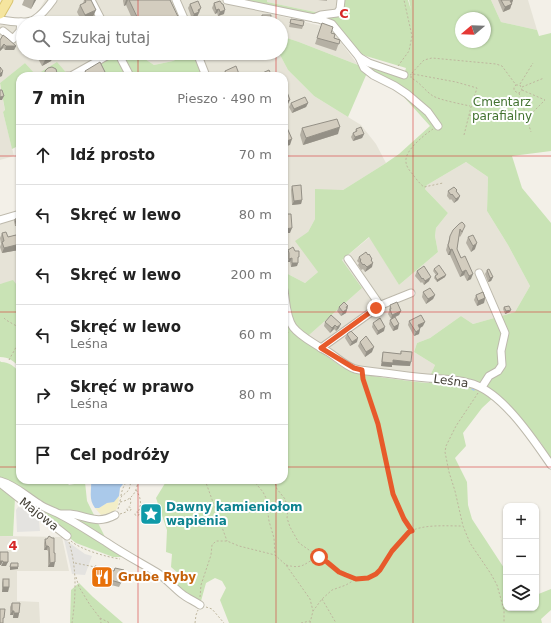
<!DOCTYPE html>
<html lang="pl">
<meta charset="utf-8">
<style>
body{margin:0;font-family:"DejaVu Sans",sans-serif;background:#f6f6f6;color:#222}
.controls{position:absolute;right:12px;bottom:12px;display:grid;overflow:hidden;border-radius:8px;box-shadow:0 1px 3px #0004}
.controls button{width:36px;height:36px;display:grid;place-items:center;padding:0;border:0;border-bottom:1px solid #e0e0e0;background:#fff;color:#222;font:20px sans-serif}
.compass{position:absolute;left:455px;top:12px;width:36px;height:36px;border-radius:50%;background:#fff;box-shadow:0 1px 3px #0004;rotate:251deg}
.stop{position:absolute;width:12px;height:12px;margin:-9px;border:3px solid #e75a2b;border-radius:50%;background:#fff}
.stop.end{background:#e75a2b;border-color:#fff;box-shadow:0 1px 4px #0008}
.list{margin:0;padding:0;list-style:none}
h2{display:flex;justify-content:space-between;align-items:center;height:52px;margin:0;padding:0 16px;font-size:17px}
h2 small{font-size:13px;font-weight:400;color:#767676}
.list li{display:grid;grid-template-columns:26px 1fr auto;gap:12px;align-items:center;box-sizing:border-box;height:60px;padding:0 16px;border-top:1px solid #e0e0e0}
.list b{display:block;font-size:15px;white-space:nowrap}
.list p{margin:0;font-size:13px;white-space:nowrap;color:#767676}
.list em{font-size:13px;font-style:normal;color:#767676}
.icon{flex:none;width:22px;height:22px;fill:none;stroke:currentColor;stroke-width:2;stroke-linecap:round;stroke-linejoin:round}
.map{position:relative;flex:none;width:551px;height:623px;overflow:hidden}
.search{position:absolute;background:#fff;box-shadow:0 1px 3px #0004;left:16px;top:16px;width:272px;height:44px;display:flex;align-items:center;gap:10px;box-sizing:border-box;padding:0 14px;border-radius:22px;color:#767676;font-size:15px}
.panel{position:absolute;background:#fff;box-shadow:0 1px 3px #0004;left:16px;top:72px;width:272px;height:412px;border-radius:12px}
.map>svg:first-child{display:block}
</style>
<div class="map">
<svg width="551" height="623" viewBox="0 0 551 623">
<rect width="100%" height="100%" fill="#f3f0e8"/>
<g fill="#e6e3d7">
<path d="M45,0H250L251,9L330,28L358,65L299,42L281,36V23H38L36,15Z"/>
<path d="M267,0H343L344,18L267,2Z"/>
<path d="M491,0H528L537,30L501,22Z"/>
<path d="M0,25L23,26V53H108L67,74L36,75L25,63L0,83Z"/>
<path d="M136,53H190L173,61L154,65Z"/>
<path d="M200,53H279L288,70L314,96L361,125L376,144L386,163L343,190H315V219L308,232L318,272L305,283L284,272V76H209Z"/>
<path d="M0,84L5,111L3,112L14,156L0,160Z"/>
<path d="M466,162L488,177L487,211L508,245L530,286L515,312L473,324L461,316L430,338L417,343L414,352L435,365L430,376L358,367L308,336L362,288L342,260L370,237L399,285L438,252L435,236L436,228L448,213L425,189L427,185Z"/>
<path d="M20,213V289L13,281L0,284V219Z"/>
<path d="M0,536L62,537L69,571H17V601L39,602L40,623H0Z"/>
</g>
<g fill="#c9e3b5" fill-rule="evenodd">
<path d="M250,0H267V2L344,18L343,0H408L411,10L409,0H491L501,22L537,30L539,36L551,33V151L512,156L522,188L551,223V459L541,443L525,423L496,395L482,408L463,433L466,446L455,458L467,482L468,505L472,519L506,571V608H536V595L551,589V610L541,619L542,623H229L220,600L226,588L222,581L215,578L206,583L201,601L190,598L170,580L179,574L171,567L172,554L166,552L167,530L156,498L167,480H284V284H286L284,272L305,283L318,272L295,241L308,232L315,219V189L343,190L386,163L399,154L430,126L403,96L367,73L348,117L314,96L288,70L279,53H281V36L299,42L358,65L366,73L372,67L403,78L406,68L366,56L357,52L334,23L267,7L266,12L251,9ZM461,18H485V42H461ZM466,162L488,177L487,211L508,245L530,286L515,312L473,324L461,316L430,338L417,343L414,352L435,365L430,376L429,383L417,382L364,375L342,367L305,341L296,327L308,336L362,288L342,260L369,237L399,285L438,252L435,236L436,228L448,213L425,189L427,185Z"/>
<path d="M120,53H136L154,65L173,61L190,53H195L203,76H132Z"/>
<path d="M115,55L127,76H71Z"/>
<path d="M57,62L69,76H20V145L12,149L3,112L5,110L0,83L25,63L36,75Z"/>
<path d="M13,280L20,289V367C13,361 9,357 0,357V284Z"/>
<path d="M0,361L1,362C10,362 15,367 20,373V480H65L69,485L85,482L87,501L106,539L40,503L0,478Z"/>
<path d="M5,484L61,516L125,557H113L76,543L71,539L69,534Z"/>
<path d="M0,486L15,498L13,536H0Z"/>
<path d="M79,583L93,597L123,623H70L71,590Z"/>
</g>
<path fill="#f3eec7" d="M119,496C118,512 116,512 101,515L95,508H99L107,503L111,502Z"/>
<g fill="#e4e3e0">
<path d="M18,507L22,508L28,514L39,521L40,531L17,532L16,510Z"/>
<path d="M64,539L85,554L92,556L85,575L72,574Z"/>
</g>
<path fill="#aac9ea" d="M91,480H126L120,488L119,496L114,502L107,503L99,508H95C88,499 92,490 91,480Z"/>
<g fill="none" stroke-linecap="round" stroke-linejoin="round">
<path stroke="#aac9ea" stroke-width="1.5" d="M472,389L474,390"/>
<g stroke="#bdb9ac" stroke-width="9">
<g id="minor">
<path d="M91,0L103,23"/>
<path d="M176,0L186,23"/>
<path d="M227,0L319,19L332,24L359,57L364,68L373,75L395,86L407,94L428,112L438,126"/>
<path d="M314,18L321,15L337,13L340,9L341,0"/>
<path d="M0,20C10,21 27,25 35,19C43,14 48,7 53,0"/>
<path d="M3,31L13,39L20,31L21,22"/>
<path d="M118,53L130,76"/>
<path d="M197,53L206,76"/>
<path d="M359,57L369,63L404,75"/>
<path d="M67,76H71L112,53"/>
<path d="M0,220L20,214"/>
<path d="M348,259L377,301L376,308"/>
<path d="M479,273L505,333L501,351L502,365L498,371L489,376L482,387"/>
<path d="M284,290C286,302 286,317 293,327C300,336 312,342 321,348L381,305L411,293"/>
<path d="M321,348C333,353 343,365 355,369C364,371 375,372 385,373C399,375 413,377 427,378C441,379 455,379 469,383C501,390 533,439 551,465"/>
<path d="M0,481C15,485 26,496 39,504C46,509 54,511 61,515C77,523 91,533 106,542C122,553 139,562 156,572C166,578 173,587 182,594C187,598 194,601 200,605"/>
<path d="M0,483L67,536"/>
<path d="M60,514C64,514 67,514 70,514C88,516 97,525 115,515"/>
</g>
</g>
<g stroke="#d9c470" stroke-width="11">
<path id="major" d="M0,14L8,0"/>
</g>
<g stroke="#beb69e" stroke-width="1" stroke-dasharray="2 2" stroke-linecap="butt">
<path d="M398,66L409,51L412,36L404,0"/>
<path d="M411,76V78C420,82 425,91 433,96C440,100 461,104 470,106"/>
<path d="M520,84L533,63"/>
<path d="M522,87L544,78"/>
<path d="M522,90L545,100L527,118"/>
<path d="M519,93L531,132"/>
<path d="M469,115L487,121"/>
<path d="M433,129C424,135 407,149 406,159C405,166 410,171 414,176C417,180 420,184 424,187L443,183"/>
<path d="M464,135L471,107L477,88L456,82L413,74L410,75L424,60L432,58L496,64L502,66L516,85L514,87V90L516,92L519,93L522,90L520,85H516"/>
<path d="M4,318L6,320L20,328"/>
<path d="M284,341L288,332"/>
<path d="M9,360L20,340"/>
<path d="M362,377L378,423L393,495L403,519L412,530"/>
<path d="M478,393L456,426L446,446L445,452L449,472L455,491L463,526L470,543L491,574L497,585L504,610V623"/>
<path d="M205,480L227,541"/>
<path d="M253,480L263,492L266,498L269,521L274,538L275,554"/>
<path d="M274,480L277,489L285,499L288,509L287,518L290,527L299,543L319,557"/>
<path d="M136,490C141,497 142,505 138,512"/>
<path d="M121,496C122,489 124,485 128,480"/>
<path d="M130,498L131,501L130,506"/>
<path d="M120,502C132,500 137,492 138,480"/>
<circle cx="129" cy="509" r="2"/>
<path d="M118,509L121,497L129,490L130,486L131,480"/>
<circle cx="137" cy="514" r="2"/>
<path d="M120,514L126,512L128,510"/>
<path d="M71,541C81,550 107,557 120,559"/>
<path d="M69,542C77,568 76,596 72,623"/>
<path d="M75,563L95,567"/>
<path d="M286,565C305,570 304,562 319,557L327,562L339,572L356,579"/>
<path d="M76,577L79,587L90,605L100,618L110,623"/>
<path d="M200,597L201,585L211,555L212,545L216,541H227L239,546L275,555L286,565L310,599L313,611"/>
<path d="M322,599L336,623"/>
<path d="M206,607L212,609L224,623"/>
<path d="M100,618L101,623"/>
<path d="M195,623L196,615L198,610"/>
<path d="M301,623L310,621"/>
<path d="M310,623L313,611L322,599L332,590L346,585L356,579L368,577L376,574L380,570L392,551L409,532C423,524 446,526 462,526"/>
</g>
<use href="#minor" stroke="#fff" stroke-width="7"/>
<use href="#major" stroke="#f5e59f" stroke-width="9"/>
</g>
<g fill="#b5b0a4">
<path d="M24,0H36L31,9L22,5Z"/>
<path d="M84,0H91L93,17L82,22L77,12L80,5L83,4Z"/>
<path d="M123,0H170L181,23H134L126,5L124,6L123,1Z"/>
<path d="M318,0H327V1Z"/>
<path d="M498,0H513L510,9L503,12Z"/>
<path d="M214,3L224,14L218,16L217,13L215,14L212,8Z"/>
<path d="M190,4L200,13H199L197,17L192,19L188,8Z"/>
<path d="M262,15L270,23H261V19Z"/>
<path d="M291,19L303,26L302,29L289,27Z"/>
<path d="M322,23L331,33L334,38L340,40L336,51L315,44Z"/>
<path d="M0,40L16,46L14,50H5L3,48L0,51Z"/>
<path d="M35,53H53L54,55L51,61L42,66Z"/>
<path d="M85,71L107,76H83Z"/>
<path d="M225,71L239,74L238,76H224L223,75Z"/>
<path d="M291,103H308L306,107L292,113L289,107Z"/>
<path d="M302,128L338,134L303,145L300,135Z"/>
<path d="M356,129L364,134L362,138L353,141L351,137L353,133L355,132Z"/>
<path d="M292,186L302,200L301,204L292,205L291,190Z"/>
<path d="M457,190V192L460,196L458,200L454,203L451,199L450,200L447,196L448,191Z"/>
<path d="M15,219L20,222L19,225L15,226L14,221Z"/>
<path d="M459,224L463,232L460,237L459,236L457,249L471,279L467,281L464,275L460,277L450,255H448L446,250L450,236Z"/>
<path d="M2,233L8,237L20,234V255L19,250L2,253L0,247L1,244L0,238Z"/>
<path d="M468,237L475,249L471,252L466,243Z"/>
<path d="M288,250L298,261L297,266L291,267L290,262H288V257L286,253Z"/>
<path d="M359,257L372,259V267L365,272L363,269L361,270L358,265L359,263L357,261Z"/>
<path d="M434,269L445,277L437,282L434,278L435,276L436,275L433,271Z"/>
<path d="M487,270L493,277L491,281L488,282L485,274Z"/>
<path d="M417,271L429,281L424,285L422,282L421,283L415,276Z"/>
<path d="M423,292L435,295L433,299L426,304L422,297Z"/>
<path d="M476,295L485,298L484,303L477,306L474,300Z"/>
<path d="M390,305L401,311L399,315L395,317L398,329L393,331L389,324L390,320L394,317L391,319L388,314L389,311V310Z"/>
<path d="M348,306L346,313L341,316L337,311L339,307Z"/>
<path d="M504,307L510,312L505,314L503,309Z"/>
<path d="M331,315L339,328L336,331L334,329L330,333L324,326L325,322Z"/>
<path d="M409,321L423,326L420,328L419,334L414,336L408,325Z"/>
<path d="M373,323L384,331L377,335L372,327Z"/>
<path d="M347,334L357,342L350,346L345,338Z"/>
<path d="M360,342L372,352L365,357L358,346Z"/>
<path d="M401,351L410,366L392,365V367L381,366L382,356L383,352L400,354Z"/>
<path d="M52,538L54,567H48V551L47,550H44V543L45,539Z"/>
<path d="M95,566L121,583L119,587L91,580Z"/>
<path d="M3,579L9,587L8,592H2V583Z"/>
<path d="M12,603L19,613L18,618H13V615H10V607Z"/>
</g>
<g fill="#949086">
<path d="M34,0H36L31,9Z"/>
<path d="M126,0H128L126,5L124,6Z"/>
<path d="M513,0L510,9L503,12L505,7L510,1Z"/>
<path d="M201,8L197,17L192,19L194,14L198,10Z"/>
<path d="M219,9L217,13L215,14L216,10Z"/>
<path d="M96,10L93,17L82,22L85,15Z"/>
<path d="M225,10L224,14L218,16L220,12Z"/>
<path d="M4,44L3,48L0,51V49Z"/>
<path d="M6,46H16L14,50H5Z"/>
<path d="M90,53H94L89,56Z"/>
<path d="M54,55L51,61L42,66L45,60Z"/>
<path d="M3,71L2,76L0,77V74Z"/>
<path d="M4,96L2,100H0V97Z"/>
<path d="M290,100L288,104L284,106V102Z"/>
<path d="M308,103L306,107L292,113L294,109Z"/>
<path d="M340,127L338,134L303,145L306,138Z"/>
<path d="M364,134L362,138L353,141L355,137Z"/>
<path d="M292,139L290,145L284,147V142Z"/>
<path d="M460,196L458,200L454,203L456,199Z"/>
<path d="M302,200L301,204L292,205L294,201Z"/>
<path d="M20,223L19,225L15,226L16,224Z"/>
<path d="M292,228L290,233H284V229Z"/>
<path d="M477,243L475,249L471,252L473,246Z"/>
<path d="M20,244L19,250L2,253L4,248Z"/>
<path d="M452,249L450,255H448L450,250Z"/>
<path d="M292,258L290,262H288L289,259Z"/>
<path d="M292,263H298L297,266L291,267Z"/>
<path d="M373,263L372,267L365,272L367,267Z"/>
<path d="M466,270L464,275L460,277L462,272Z"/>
<path d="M473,274L471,279L467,281L469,276Z"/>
<path d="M446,275L445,277L437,282V280Z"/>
<path d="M431,277L429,281L424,285L425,281Z"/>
<path d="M493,277L491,281L488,282L490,278Z"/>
<path d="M435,295L433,299L426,304L428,299Z"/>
<path d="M485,298L484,303L477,306L478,301Z"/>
<path d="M348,306L346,313L341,316L343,312Z"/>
<path d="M511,310L510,312L505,314L506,311Z"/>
<path d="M401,311L399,315L391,319L392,315Z"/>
<path d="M425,322L423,326L417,330L418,325Z"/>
<path d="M341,324L339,328L336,331L337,327Z"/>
<path d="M399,324L398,329L393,331L394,327Z"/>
<path d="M335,325L334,329L330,333L332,328Z"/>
<path d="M385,327L384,331L377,335L378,331Z"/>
<path d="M420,329L419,334L414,336L416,332Z"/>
<path d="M358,338L357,342L350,346L352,342Z"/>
<path d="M374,347L372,352L365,357L366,352Z"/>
<path d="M393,360L411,362L410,366L392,365V367L381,366L382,362Z"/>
<path d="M46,546H48L47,550H44Z"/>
<path d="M0,561H3L1,565H0Z"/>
<path d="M3,562H8L6,566H1Z"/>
<path d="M55,562L54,567H48L50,563Z"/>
<path d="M10,567H18V569L10,570Z"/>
<path d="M3,587H9L8,592H2Z"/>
<path d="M12,611H14L13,615H10Z"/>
<path d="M14,613H19L18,618H13Z"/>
</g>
<g fill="#d3cdbf" stroke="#949086">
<path d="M85,0H91L96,10L85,15L80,5L86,2Z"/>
<path d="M129,0H170L181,23H140Z"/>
<path d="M501,0H513L510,1L512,4L505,7Z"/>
<path d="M198,1L201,8L198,10L199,12L194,14L190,4Z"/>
<path d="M220,1L222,4H223L225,10L220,12L219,9L216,10L214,3Z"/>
<path d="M262,15H271L270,23H262Z"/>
<path d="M291,19L304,21L303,26L290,23Z"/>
<path d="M240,21L245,22V23H239Z"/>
<path d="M322,23L333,27L331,33L335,34L334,38L340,40L339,44L317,38Z"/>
<path d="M3,35L7,38L16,46H6L4,44L0,49V40Z"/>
<path d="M41,53H53L54,55L45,60Z"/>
<path d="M100,62L107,76H88L85,71Z"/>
<path d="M236,66L239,74L235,76H227L225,71Z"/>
<path d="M0,67L3,71L0,74Z"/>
<path d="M52,67L56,69L57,73L55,76H46L45,71L48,68Z"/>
<path d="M269,70L272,76H256Z"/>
<path d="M0,90H2L4,96L0,97Z"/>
<path d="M284,92L285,93L287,92L290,100L284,102Z"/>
<path d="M305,97L308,103L294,109L291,103Z"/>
<path d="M337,119L340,127L306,138L302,128Z"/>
<path d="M284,121L292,139L284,142Z"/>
<path d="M361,127L364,134L355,137L353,133L357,131L356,129Z"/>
<path d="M301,185L302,200L294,201L292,186Z"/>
<path d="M454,187L457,190L456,191L460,196L456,199L452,194L451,195L448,191Z"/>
<path d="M284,214H291L292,228L284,229Z"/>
<path d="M19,218L20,223L16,224L15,219Z"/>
<path d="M462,222L464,224L465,226L462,232L460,229L457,249L461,258L465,256L473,274L469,276L466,270L462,272L452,249L450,250L448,245L449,242L450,236L453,230L459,224Z"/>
<path d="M6,232L8,237L20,234V244L4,248L2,242L4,241L2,233Z"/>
<path d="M473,235L477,243L473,246L468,237Z"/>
<path d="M293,247L295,251H299V257H298V263H292V258L289,259V253L288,250Z"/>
<path d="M366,252L368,255L369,254L372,259L371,260L373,263L367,267L364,264L363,265L360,261L361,260L359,257Z"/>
<path d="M439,265L446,275L437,280L435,276L438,274L434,269Z"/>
<path d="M424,266L431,277L425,281L423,278L422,279L417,271Z"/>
<path d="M489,269L493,277L490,278L487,270Z"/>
<path d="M430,288L435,295L428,299L423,292Z"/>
<path d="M483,292L485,298L478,301L476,295Z"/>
<path d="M344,302L348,306L346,307L347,309L343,312L339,307Z"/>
<path d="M397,302L401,311L392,315L390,309H391L390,305Z"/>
<path d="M509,306L511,310L506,311L504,307Z"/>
<path d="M331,315L341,324L337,327L335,325L332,328L325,322Z"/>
<path d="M421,315L425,322L418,325L420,329L416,332L409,321Z"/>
<path d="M395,317L399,324L394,327L390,320Z"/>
<path d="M380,318L385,327L378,331L373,323Z"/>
<path d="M351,331L358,338L352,342L347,334Z"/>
<path d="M366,336L374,347L366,352L360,342Z"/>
<path d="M401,351L412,352L411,362L393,360V363L382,362L383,352L401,354Z"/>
<path d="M49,536L52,538H54V553H55V562L50,563L49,547L48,546H46L45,539H47Z"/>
<path d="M0,552H8V562H3V561H0Z"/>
<path d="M11,563H18V567H10Z"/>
<path d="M95,566L114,571L115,568L124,570L121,583L92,575Z"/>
<rect x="3" y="579" width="6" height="8"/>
<path d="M12,603H20L19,613H14V611H12Z"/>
<path d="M0,609H5L4,618H3V623H0Z"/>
</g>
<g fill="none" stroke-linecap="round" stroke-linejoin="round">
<path stroke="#e75a2b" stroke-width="5" d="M319,557L327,562L339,572L346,575L356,579L368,578L376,574L380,570L392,551L409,532L412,531L404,519L393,494L378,424L363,379L362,370L354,368L321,348L376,308"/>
</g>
<path fill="none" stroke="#d62828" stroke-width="1" stroke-opacity="0.55" d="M138,0V23M276,0V23M413,0V623M138,53V76M276,53V76M0,156H20M284,156H551M0,312H20M284,312H551M0,467H20M284,467H551M138,480V623M276,480V623"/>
<defs>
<g id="sight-square" transform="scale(1.15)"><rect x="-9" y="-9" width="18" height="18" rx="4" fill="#0f9aa8" stroke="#fff"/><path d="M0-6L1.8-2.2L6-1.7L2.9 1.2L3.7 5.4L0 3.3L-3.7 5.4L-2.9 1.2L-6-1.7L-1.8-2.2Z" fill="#fff"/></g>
<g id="restaurant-square" transform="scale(1.15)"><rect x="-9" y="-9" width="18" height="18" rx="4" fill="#e8710a" stroke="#fff"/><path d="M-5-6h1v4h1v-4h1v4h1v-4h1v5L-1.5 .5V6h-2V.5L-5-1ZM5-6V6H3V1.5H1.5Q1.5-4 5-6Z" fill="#fff"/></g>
</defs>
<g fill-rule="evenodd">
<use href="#sight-square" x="151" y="514"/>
<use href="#restaurant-square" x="102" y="577"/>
</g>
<g text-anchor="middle" stroke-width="4" stroke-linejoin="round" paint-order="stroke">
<g font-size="12" fill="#427230" stroke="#fff">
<text x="502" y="106">Cmentarz<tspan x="502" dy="14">parafialny</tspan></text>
</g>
<g font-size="12" fill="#454137" stroke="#fff">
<text transform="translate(451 381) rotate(8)" y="4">Leśna</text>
<text transform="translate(39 514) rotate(38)" y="4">Majowa</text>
</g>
<g font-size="12" font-weight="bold" fill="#0d838f" stroke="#fff" text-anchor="start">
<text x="166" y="511">Dawny kamieniołom<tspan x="166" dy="14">wapienia</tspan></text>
</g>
<g font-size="12" font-weight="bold" fill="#c56008" stroke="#fff" text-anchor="start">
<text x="118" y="581">Grube Ryby</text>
</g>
</g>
<g font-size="13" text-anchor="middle" font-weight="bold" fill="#d62828" stroke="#fff" stroke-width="4" stroke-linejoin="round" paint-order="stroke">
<text x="344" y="18">C</text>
<text x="13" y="550">4</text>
</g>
</svg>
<div class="controls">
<button>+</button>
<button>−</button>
<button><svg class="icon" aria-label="layers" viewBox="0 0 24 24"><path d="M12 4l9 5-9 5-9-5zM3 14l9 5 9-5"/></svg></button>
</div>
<svg class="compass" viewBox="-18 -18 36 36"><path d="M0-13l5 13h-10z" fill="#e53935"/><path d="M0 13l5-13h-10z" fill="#767676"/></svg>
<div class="stop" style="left:319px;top:557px"></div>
<div class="stop end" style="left:376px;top:308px"></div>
<div class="search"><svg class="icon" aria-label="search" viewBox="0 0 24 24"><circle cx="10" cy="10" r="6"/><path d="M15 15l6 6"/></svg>Szukaj tutaj</div>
<section class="panel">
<h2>7 min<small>Pieszo · 490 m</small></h2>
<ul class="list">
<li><svg class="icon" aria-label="ahead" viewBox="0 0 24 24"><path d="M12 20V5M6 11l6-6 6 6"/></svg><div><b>Idź prosto</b></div><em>70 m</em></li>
<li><svg class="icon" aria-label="left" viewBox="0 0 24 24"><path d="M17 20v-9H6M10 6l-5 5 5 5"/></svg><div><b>Skręć w lewo</b></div><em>80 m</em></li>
<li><svg class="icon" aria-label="left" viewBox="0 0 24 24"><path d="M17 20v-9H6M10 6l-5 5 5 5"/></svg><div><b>Skręć w lewo</b></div><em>200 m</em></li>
<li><svg class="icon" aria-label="left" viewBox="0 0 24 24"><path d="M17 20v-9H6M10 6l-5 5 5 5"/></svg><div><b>Skręć w lewo</b><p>Leśna</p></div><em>60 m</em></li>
<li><svg class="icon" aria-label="right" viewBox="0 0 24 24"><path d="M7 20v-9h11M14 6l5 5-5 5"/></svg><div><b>Skręć w prawo</b><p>Leśna</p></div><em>80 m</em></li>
<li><svg class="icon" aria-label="arrive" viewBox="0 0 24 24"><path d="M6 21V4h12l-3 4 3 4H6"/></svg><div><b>Cel podróży</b></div></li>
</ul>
</section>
</div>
